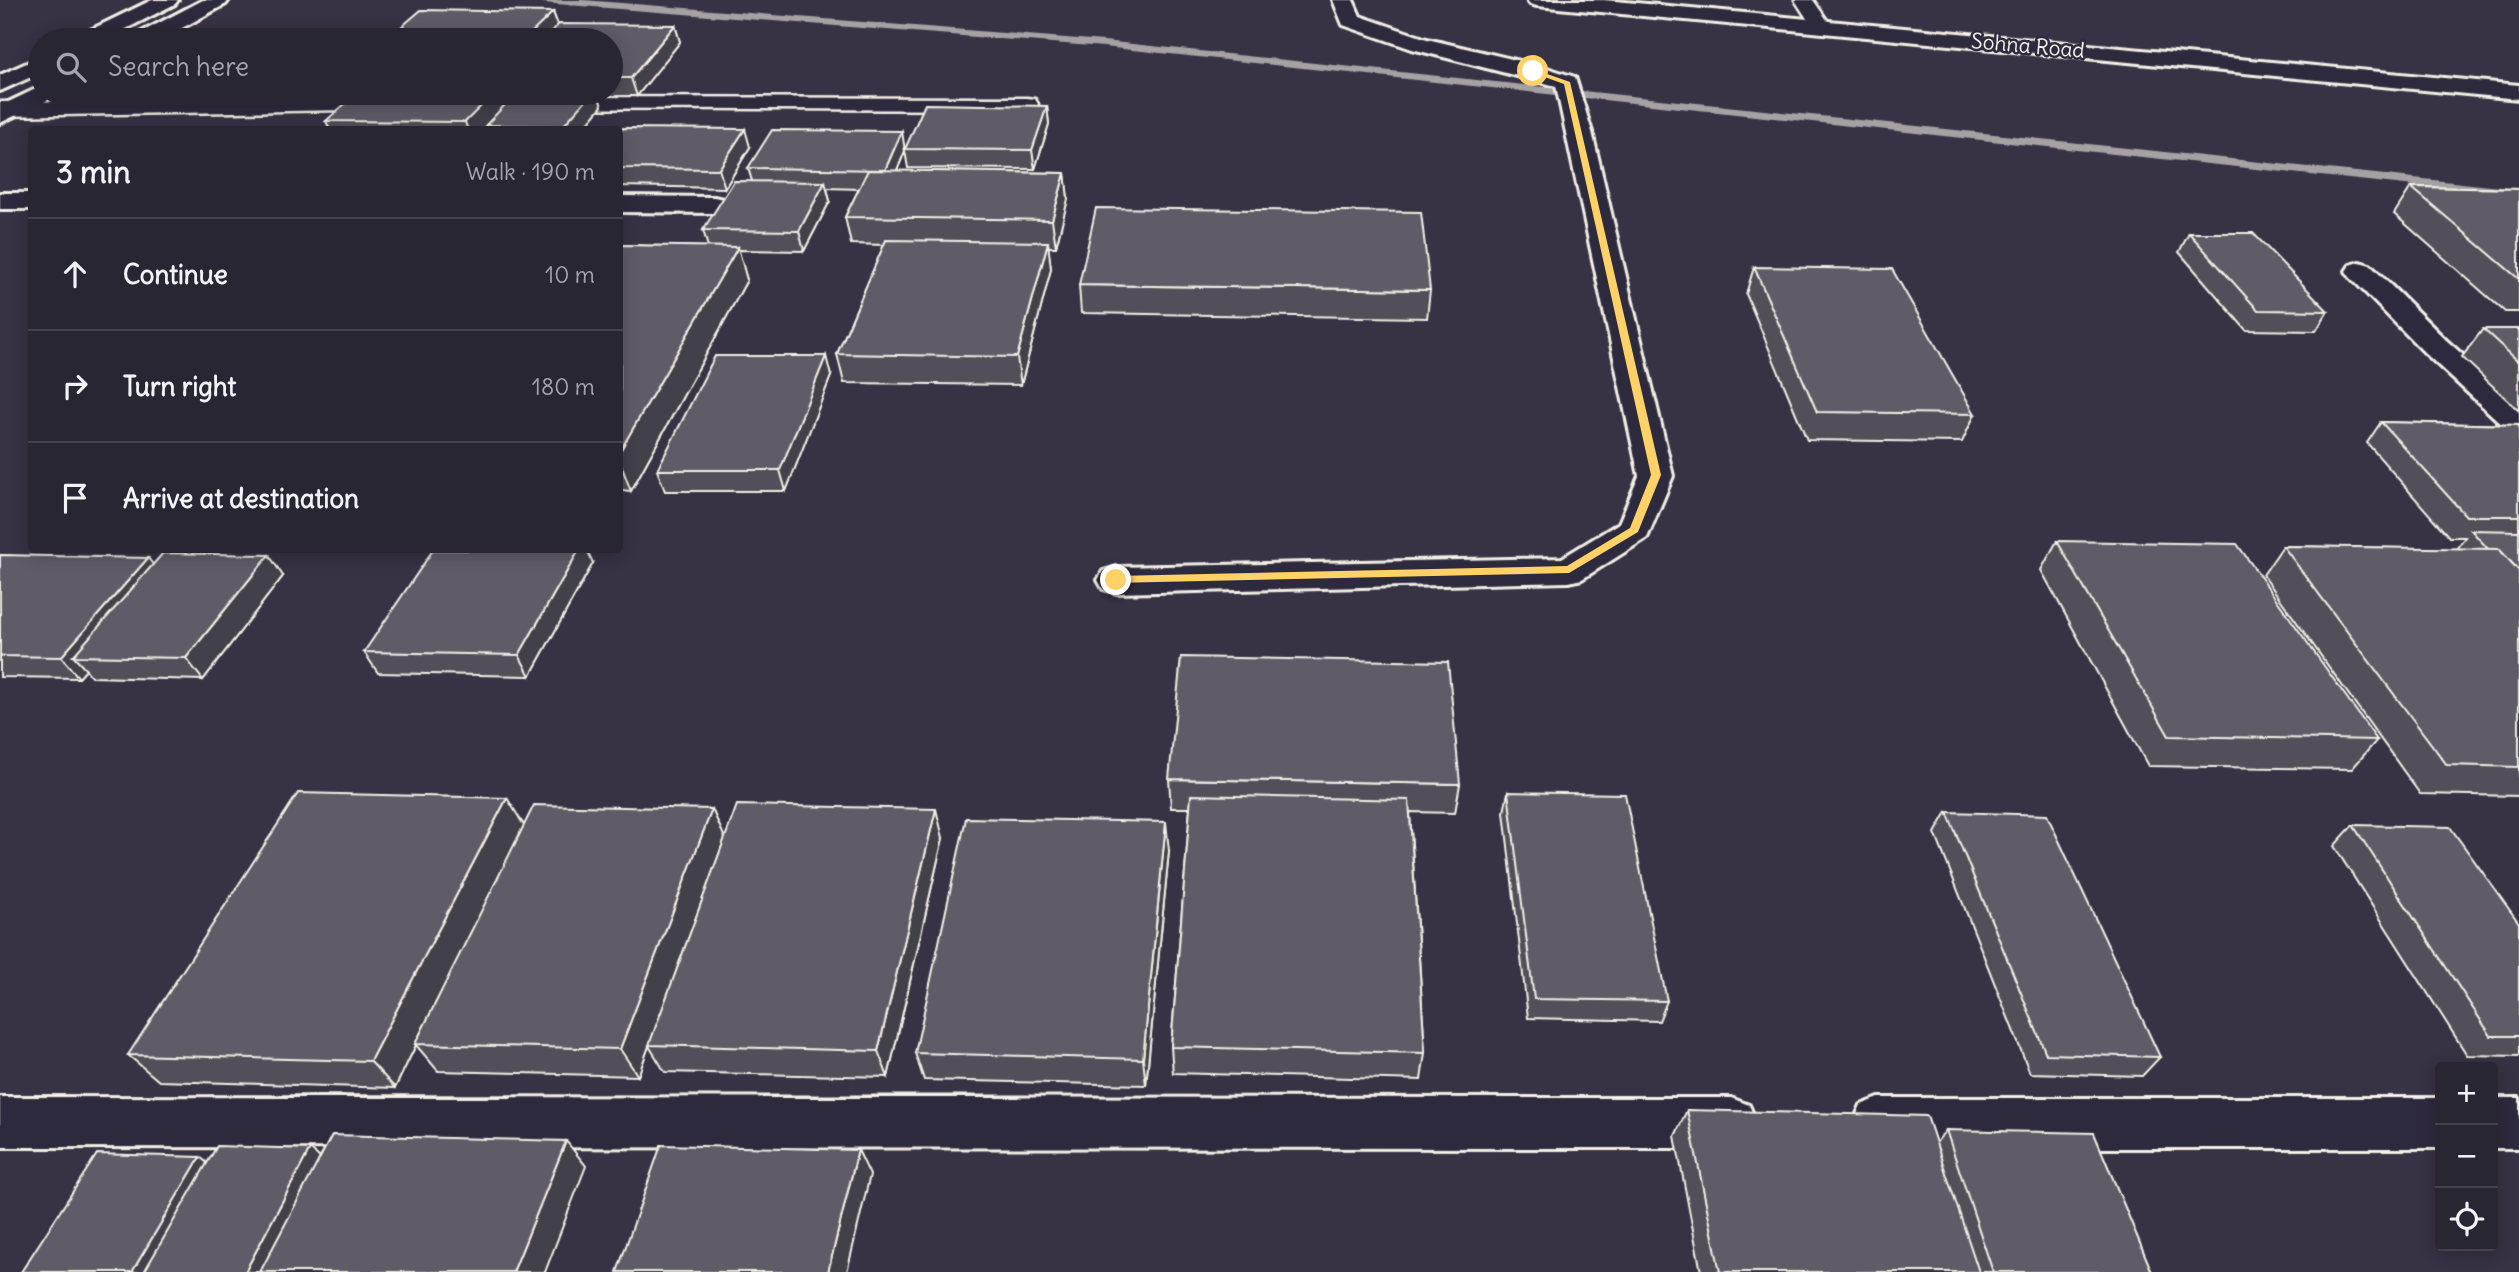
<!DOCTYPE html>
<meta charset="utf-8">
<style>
body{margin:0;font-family:Delius,sans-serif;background:#312e3b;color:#f1f3f6}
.controls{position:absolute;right:21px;bottom:21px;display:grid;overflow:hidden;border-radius:7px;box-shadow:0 4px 18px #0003}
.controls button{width:63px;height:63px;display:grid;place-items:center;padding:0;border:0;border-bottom:2px solid #45434e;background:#292633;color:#f1f3f6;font:35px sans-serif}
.stop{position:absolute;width:21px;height:21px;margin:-16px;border:5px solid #ffd166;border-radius:50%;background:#fff}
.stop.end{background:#ffd166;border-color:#fff;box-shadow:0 2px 7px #0008}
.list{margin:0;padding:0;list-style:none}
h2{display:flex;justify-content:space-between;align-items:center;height:91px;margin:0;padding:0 28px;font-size:30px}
h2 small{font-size:23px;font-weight:400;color:#a5a5ac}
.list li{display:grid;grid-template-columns:46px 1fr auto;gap:21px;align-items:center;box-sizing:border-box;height:112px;padding:0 28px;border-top:2px solid #45434e}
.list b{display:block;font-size:26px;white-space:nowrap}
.list em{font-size:23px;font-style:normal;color:#a5a5ac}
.icon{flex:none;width:38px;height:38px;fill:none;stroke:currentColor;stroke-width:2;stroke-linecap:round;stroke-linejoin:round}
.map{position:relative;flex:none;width:2519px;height:1272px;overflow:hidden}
.search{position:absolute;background:#292633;box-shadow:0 4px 18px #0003;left:28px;top:28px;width:595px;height:77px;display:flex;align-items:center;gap:18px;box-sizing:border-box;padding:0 24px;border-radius:38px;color:#a5a5ac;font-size:26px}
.panel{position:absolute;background:#292633;box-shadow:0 4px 18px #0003;left:28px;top:126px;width:595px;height:427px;border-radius:7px}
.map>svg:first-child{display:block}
</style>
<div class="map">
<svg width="2519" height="1272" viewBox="0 0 2519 1272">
<rect width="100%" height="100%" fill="#373244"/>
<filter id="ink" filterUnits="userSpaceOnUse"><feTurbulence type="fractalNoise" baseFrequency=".0143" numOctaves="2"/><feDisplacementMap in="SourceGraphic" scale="14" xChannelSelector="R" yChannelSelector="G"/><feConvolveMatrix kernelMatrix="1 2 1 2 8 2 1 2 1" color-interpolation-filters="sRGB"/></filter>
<g filter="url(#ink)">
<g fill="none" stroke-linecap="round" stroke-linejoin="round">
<path fill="#a6a2a4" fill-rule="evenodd" d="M538,0H583L1104,41L2519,189V197L1104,47L543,3Z"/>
<g stroke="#f4f1e8" stroke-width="5">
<g id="lane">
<path d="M1795,0H1813L1832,27L1829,31H1815Z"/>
<path d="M457,97L1027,98L1035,99L1038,104L1035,109L1027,110L449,108L446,103L449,98Z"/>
<path d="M394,98L402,99L405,104L402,109L0,116V102Z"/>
</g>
</g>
<g stroke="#f4f1e8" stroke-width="6">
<g id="street">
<path d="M1333,0H1353L1360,16L1427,39L1541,66L1575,77L1592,132L1673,476L1647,538L1582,579L1569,582L1116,593L1103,589L1098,580L1103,571L1116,567L1562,558L1619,523L1639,476L1556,86L1412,49L1343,25Z"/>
<rect x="0" y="193" width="32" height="16"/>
<path d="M620,196L714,197L723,199L727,205L723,211L714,213L620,212Z"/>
<path d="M2360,262L2370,265L2446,340L2519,405V432L2507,429L2424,352L2350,277L2346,271L2350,265Z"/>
<path d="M0,1097L1731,1098L1749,1105L1757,1123L1749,1141L1731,1148L0,1147Z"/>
<path d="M1879,1098H2440V1148H1879L1861,1141L1853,1123L1861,1105Z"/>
<rect x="2493" y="1098" width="26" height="50"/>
</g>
</g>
<g stroke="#f4f1e8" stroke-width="6">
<g id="secondary">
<path d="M152,0H178L175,4L104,40H77L80,35Z"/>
<path d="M203,0H229L226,4L160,40H133L136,35Z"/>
<path d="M1527,0H1604L2519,85V99L1537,6L1530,4Z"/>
<path d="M40,57V73L0,91V75Z"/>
<path d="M40,87V93H56L52,98L0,123V106Z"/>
</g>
</g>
<use href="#lane" fill="#2f2a3d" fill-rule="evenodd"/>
<use href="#street" fill="#2f2a3d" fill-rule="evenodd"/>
<use href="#secondary" fill="#2f2a3d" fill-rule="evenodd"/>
</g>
<g fill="#524f59" stroke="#f4f1e8" stroke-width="2">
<path d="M553,12L558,25H675L680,42L637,96H598L602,106L582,130H488L487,126L484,130H330L326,121L500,93L505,105L515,94L514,93H611V40H386Z"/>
<path d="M1047,106L1049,124L1035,169L908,168L905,151L897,171L1065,173L1068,199L1056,247H1048L1051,269L1021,385L844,383L837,354L884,245L851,244L845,217L859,189L827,188L830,201L804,251L738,250L747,280L631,491L620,490V245L708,247L703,230L752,181L748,168L905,148Z"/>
<path d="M620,133L750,147L725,188L620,186Z"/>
<path d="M2411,187L2519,189V312H2505L2394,214Z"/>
<path d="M2189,233L2328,311L2316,331L2246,330L2179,252Z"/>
<path d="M1754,267L1975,414L1962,442L1807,440L1746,294Z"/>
<path d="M1079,285L1430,290L1427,318L1081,313Z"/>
<path d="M2483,329H2519V411L2462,357Z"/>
<path d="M831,376L786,491H665L657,470Z"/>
<path d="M2381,422L2519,425V796L2420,794L2263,575L2283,546L2456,549L2465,537H2449L2367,443Z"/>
<path d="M2057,541L2377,740L2352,769L2148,766L2041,570Z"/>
<path d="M0,555L153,565L283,576L203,680L92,677L86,670L79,678L0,677Z"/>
<path d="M593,563L530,676L378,673L364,652Z"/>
<path d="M1169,779L1460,784L1455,813L1410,812L1425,1053L1421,1080L1173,1073L1171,1047L1190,808H1171Z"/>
<path d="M1508,792L1667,1001L1659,1021L1528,1018L1504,812Z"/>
<path d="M1947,812L2160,1057L2142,1076L2030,1073L1935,833Z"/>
<path d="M524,825L725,838H943L888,1077L665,1072L649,1046L638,1076L438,1071L416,1045L395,1088L159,1081L128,1055Z"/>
<path d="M2353,825L2519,923V1056L2467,1055L2334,846Z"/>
<path d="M1169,851L1146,1085L924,1080L915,1053Z"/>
<path d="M1687,1110L1936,1143L1946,1130L2152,1272H1701L1675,1136Z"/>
</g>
<g fill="#424048" stroke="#f4f1e8" stroke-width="2">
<path d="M553,12L561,35L556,40H524Z"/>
<path d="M675,25L680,42L637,96L631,78Z"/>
<path d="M494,93H500L505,107L486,125L487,126L484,130H468L465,122Z"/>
<path d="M592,93H597L602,106L582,130H565L563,126Z"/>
<path d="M1047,106L1049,124L1035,169L1032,150Z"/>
<path d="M745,129L750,147L725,188L719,169Z"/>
<path d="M902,131L905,151L889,189L885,170Z"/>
<path d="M1065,173L1068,199L1056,247L1052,220Z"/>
<path d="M825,182L830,201L804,251L799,231Z"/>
<path d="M1048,242L1051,269L1021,385L1017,357Z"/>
<path d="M738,247L747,280L631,491L620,462V451Z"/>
<path d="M826,356L831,376L786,491L780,470Z"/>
<path d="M579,550H587L593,563L530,676L519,655Z"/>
<path d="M269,555L283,576L203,680L186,658Z"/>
<path d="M148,558L164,579L73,656L86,670L79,678L61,657Z"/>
<path d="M507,798L525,827L415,1044L416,1045L395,1088L370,1061Z"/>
<path d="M712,809L725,838L638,1076L620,1049Z"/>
<path d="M936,809L943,838L888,1077L878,1051Z"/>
<path d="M1166,822L1169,851L1146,1085L1143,1059Z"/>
<path d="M566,1141L586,1166L545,1272H513Z"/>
<path d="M310,1149L330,1167L276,1272H245Z"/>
<path d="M858,1150L870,1175L847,1272H828Z"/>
<path d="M200,1157L222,1175L166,1272H132Z"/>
</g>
<g fill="#5f5c67" stroke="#f4f1e8" stroke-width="2">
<path d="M421,10L553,12L524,40H386Z"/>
<path d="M559,24L675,25L631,78H611V40H543Z"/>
<path d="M357,93H494L465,122L326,121Z"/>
<path d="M516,93H592L563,126L486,125Z"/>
<path d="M925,104L1047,106L1032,150L905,149Z"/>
<path d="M623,128L745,129L719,169L620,168V133Z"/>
<path d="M772,130L902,131L885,170L748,168Z"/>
<path d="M868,170L1065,173L1052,220L845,217Z"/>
<path d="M734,181L825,182L799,231L703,230Z"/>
<path d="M2411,187L2519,189V279Z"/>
<path d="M1096,208L1421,212L1430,290L1079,285Z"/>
<path d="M2189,233H2253L2328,311L2258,310Z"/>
<path d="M886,240L1048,242L1017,357L837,354Z"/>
<path d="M620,245L738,247L620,451Z"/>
<path d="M1754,267L1892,269L1975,414L1817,412Z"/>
<path d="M2483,329H2519V362Z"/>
<path d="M715,356H826L780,470H657Z"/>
<path d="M2381,422L2519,425V516H2466Z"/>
<path d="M2471,530L2519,531V571L2499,549H2488Z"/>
<path d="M2057,541L2237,544L2377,740L2169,736Z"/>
<path d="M2283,546L2499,549L2519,571V767L2447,765Z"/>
<path d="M433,550H579L519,655L364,652Z"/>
<path d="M163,553L269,555L186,658L73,656Z"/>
<path d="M0,555L148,558L61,657L0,656Z"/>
<path d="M1181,657L1448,662L1460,784L1169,779Z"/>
<path d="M1508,792L1625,794L1667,1001L1534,999Z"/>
<path d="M298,793L507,798L370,1061L128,1055Z"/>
<path d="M1191,795L1409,800L1425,1053L1171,1047Z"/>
<path d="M534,805L712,809L620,1049L415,1044Z"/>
<path d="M737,805L936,809L878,1051L649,1045Z"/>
<path d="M1947,812L2047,815L2160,1057L2046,1054Z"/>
<path d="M966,818L1166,822L1143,1059L915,1053Z"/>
<path d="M2353,825L2450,827L2519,923V1036H2491Z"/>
<path d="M1687,1110L1927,1116L1979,1272H1720Z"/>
<path d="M1946,1130L2094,1133L2152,1272H1993Z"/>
<path d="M332,1135L566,1141L513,1272H260Z"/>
<path d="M661,1145L858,1150L828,1272H617Z"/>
<path d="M217,1146L310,1149L245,1272H144Z"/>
<path d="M97,1154L200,1157L132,1272H21Z"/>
</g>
</g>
<path fill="#ffd166" d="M1533,69L1570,82L1661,475L1638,532L1569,573L1112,583V578L1116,576L1567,566L1630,528L1651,475L1564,84L1531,72Z"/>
<g text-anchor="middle" stroke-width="5" stroke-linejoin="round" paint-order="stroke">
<g font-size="21" fill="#f4f1e8" stroke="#2f2a3d">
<text transform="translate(2028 46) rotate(5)" y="7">Sohna Road</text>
</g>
</g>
</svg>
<div class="controls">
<button>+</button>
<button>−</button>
<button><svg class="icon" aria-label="locate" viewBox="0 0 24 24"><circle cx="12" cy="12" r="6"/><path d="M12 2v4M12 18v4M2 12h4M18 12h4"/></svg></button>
</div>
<div class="stop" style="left:1533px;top:71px"></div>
<div class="stop end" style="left:1116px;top:580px"></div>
<div class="search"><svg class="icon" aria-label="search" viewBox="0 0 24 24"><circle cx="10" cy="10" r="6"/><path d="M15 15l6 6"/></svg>Search here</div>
<section class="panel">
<h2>3 min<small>Walk · 190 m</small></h2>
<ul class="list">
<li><svg class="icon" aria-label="ahead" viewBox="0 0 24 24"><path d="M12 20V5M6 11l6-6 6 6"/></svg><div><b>Continue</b></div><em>10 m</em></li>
<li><svg class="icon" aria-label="right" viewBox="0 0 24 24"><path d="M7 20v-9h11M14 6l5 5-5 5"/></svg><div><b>Turn right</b></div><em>180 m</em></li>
<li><svg class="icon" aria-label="arrive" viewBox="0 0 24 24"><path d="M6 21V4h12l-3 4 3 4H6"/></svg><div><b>Arrive at destination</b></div></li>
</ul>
</section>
</div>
